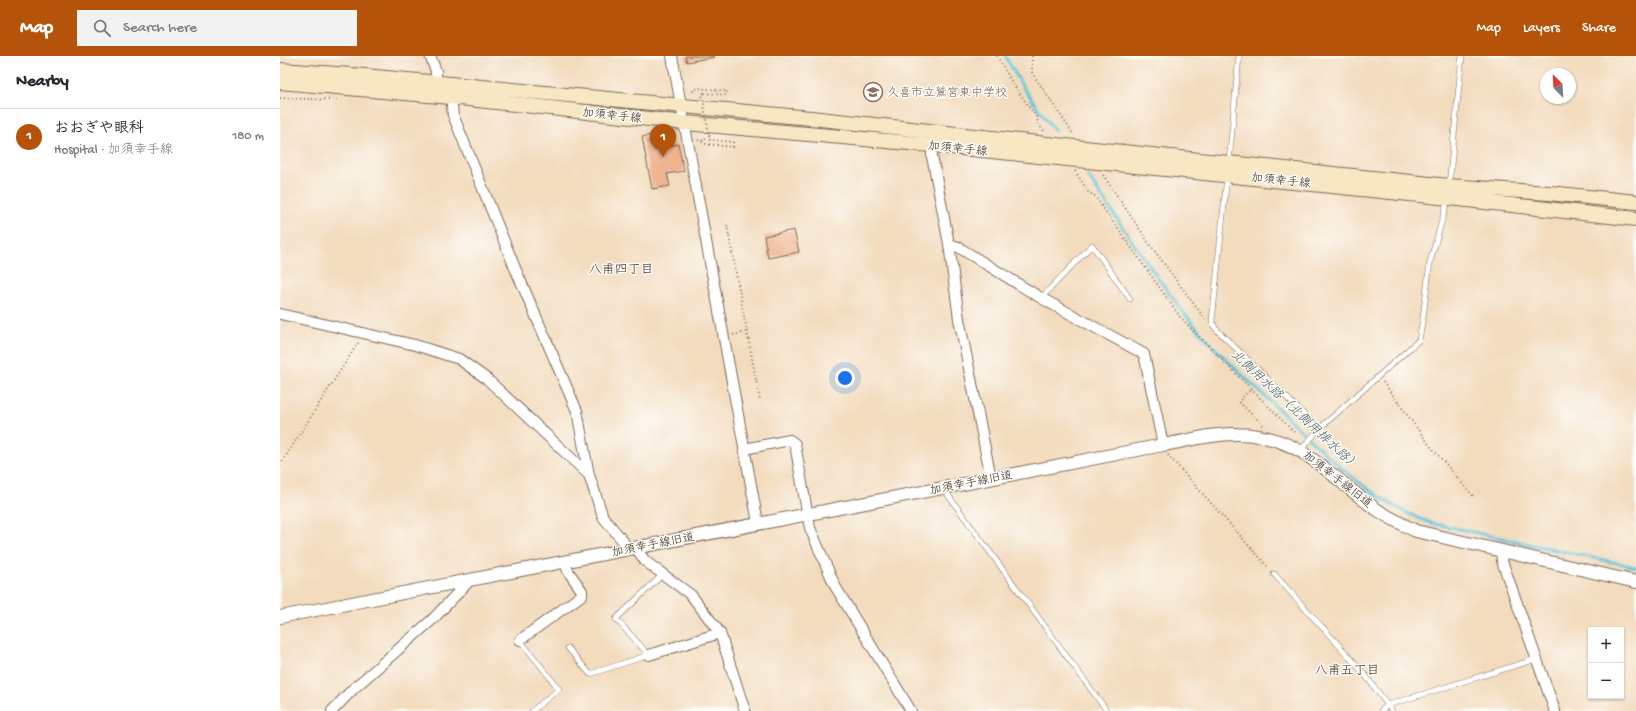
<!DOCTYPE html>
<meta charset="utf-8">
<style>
body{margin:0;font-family:"Gochi Hand","Klee One",sans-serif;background:#f2f2f3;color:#2b2b33}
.controls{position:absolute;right:12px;bottom:12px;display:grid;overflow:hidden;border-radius:0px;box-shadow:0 1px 3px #0004}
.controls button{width:36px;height:36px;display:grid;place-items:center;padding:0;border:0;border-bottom:1px solid #e1e1e2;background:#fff;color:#2b2b33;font:20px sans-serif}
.compass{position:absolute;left:1260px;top:12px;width:36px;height:36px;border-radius:50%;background:#fff;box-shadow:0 1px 3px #0004;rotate:336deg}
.you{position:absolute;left:565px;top:322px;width:14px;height:14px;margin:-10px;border:3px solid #fff;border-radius:50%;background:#1a73e8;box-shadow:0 0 0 6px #1a73e833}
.badge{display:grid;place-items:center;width:26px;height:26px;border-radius:50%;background:#b45309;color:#fff;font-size:13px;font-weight:700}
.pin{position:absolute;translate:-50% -33px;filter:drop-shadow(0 1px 2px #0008)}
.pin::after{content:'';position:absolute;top:21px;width:14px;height:12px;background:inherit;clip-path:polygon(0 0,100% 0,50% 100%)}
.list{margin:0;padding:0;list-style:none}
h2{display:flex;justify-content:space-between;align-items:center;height:52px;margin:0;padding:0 16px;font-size:17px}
h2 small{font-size:13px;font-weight:400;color:#7c7c81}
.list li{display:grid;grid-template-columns:26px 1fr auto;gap:12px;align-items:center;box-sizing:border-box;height:56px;padding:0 16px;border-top:1px solid #e1e1e2}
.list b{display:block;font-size:15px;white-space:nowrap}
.list p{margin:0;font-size:13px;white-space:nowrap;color:#7c7c81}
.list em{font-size:13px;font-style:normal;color:#7c7c81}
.icon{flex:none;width:22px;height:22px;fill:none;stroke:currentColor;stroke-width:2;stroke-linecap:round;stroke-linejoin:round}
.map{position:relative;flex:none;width:1356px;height:655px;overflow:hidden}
header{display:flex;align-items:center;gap:24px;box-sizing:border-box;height:56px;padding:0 20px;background:#b45309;color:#fff}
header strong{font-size:19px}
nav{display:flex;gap:22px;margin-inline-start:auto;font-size:14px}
.search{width:280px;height:36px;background:#f2f2f3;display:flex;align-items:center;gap:10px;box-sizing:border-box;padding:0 14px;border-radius:0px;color:#7c7c81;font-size:15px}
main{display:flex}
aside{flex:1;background:#fff}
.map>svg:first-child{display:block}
</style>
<header>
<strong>Map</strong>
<div class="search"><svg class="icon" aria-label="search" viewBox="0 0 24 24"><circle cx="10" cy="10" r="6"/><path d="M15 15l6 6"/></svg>Search here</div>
<nav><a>Map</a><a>Layers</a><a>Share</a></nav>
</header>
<main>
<aside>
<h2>Nearby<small></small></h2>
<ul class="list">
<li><span class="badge">1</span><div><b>おおぎや眼科</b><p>Hospital · 加須幸手線</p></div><em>180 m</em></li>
</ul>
</aside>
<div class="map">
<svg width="1356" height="655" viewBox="0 0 1356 655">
<rect width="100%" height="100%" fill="#fdfcf7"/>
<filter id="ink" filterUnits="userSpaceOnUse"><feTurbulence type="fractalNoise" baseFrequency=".025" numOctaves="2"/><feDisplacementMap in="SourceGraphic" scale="8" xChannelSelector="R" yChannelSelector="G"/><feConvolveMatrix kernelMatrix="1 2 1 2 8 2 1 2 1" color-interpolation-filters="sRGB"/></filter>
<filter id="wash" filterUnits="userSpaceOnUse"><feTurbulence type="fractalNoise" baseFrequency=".012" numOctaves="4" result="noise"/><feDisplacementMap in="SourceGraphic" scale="16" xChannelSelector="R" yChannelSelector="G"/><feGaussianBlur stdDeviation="0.9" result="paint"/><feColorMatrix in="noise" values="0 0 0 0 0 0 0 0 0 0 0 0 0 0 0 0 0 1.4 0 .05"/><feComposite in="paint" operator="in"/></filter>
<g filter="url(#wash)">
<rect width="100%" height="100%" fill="#f3dcbe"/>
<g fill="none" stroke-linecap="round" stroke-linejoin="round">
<g stroke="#5ec5db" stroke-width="3">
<path d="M725,0L744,33L775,75"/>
<path d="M807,119C839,165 870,214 904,257C937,298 978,333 1015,369C1054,407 1099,449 1151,467L1356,511"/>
</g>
</g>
<g id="blocks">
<g fill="#efb48f">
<path d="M405,0H434V1L407,6Z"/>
<path d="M373,79L375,88L385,86L386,91L398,88L404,115L387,118L390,130L372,133L362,81Z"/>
<path d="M514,174L519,196L488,202L484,180Z"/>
</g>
</g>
</g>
<g filter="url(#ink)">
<use href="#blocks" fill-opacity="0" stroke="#7b6856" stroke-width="1"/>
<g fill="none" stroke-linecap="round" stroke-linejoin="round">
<g stroke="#7b6856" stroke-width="6">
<g id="service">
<path d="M949,106L959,0"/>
<path d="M947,120L932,265L935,272L1039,373"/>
<path d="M1169,129L1182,0"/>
<path d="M761,242L812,189L850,243"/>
<path d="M1021,394L1039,373L1139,284L1143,262L1150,206L1168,143"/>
<path d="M666,432L668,439L827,655"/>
<path d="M994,518L1083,616L1112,655"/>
<path d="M240,584L279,633L252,655"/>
<path d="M288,592L310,618L369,599L336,563L383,518"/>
<path d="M1101,655L1108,649L1256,603"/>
</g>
</g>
<g stroke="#7b6856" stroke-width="12">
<g id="minor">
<path d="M150,0L156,15V27"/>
<path d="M392,0L478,467"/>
<path d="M171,41L173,59L235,212L297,355L309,419L323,461L343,485L347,493"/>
<path d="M652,89V100L669,188L679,263L711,422"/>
<path d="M669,188L678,191L761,242L864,298L883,389"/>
<path d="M0,258L135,289L179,303L207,323L309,419"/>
<path d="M464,393L510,384L515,388L530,472L555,530L631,655"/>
<path d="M356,492L365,505L411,539L440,577L465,655"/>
<path d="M1221,494L1222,505L1275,655"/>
<path d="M240,584L302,539V535L288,515L285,505"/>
<path d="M369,599L440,577"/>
<path d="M52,655L73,633L153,563L190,524"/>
</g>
</g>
<g stroke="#7b6856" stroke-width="14">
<path id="tertiary" d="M0,561L883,389C907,385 933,377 958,378C1018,379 1045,415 1089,448C1103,459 1120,467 1136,475L1356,526"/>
</g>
<g stroke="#7b6856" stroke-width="16">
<g id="secondary">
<path d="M0,14L85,20L531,62L795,91L1169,130L1269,137L1356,146"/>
<path d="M0,26L171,41L405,67L652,89L1169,142L1356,163"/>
</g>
</g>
<g stroke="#7b6856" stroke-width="2" stroke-dasharray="1 3" stroke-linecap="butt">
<path d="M717,0L733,28L757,62L758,68L764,75"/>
<path d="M752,0V17L794,79"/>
<path d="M409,37L418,32L447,35L446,39L424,37"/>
<path d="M0,42L59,44"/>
<path d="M418,84L426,88L453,91V86L432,84"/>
<path d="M422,85L427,81"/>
<path d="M795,115L809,137L814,139L901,262L971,333L959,345L960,347L984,370"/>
<path d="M823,119L871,190L925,263"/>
<path d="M447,169L480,345"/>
<path d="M453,279L466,276"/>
<path d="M1103,326L1151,391L1194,441"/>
<path d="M971,333L1016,378"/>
<path d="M888,399L989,512"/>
<path d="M0,409L78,287"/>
</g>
<use href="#service" stroke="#fff" stroke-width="5"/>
<use href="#minor" stroke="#fff" stroke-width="10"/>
<use href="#tertiary" stroke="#fff" stroke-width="12"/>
<use href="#secondary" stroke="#f7e8c3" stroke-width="14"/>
<path stroke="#7b6856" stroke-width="2" stroke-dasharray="1 3" stroke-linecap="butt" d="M424,37L422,38L430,84H432"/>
</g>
</g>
<defs>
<g id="school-ring" transform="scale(1)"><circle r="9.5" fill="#fdfcf7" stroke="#8d6e63" stroke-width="1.5"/><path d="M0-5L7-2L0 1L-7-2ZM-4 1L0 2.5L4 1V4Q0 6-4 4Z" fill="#8d6e63"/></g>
</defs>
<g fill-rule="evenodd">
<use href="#school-ring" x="593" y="36"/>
</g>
<g text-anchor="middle" stroke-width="3" stroke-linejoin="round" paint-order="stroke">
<g font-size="12" fill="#785e54" stroke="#fdfcf7" text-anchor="start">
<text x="607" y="40">久喜市立鷲宮東中学校</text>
</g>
<g font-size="12" fill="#3b2a1e" stroke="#fdfcf7">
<text transform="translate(332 59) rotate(6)" y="4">加須幸手線</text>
<text transform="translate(678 92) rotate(6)" y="4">加須幸手線</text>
<text transform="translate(1001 124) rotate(6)" y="4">加須幸手線</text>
<text transform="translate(1058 423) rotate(38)" y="4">加須幸手線旧道</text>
<text transform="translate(691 426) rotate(-11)" y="4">加須幸手線旧道</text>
<text transform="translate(373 488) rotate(-11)" y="4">加須幸手線旧道</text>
</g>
<g font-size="13" fill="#3b2a1e" stroke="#fdfcf7">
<text x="341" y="217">八甫四丁目</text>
<text x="1067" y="618">八甫五丁目</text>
</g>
<g font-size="13" font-style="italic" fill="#476060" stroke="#fdfcf7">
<text transform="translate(1016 353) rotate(43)" y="5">北側用水路（北側用排水路）</text>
</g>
</g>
</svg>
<div class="controls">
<button>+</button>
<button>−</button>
</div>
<svg class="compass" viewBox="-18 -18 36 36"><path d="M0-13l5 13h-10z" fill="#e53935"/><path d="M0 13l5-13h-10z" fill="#7c7c81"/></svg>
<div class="you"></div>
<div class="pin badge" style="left:383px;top:101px">1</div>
</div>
</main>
